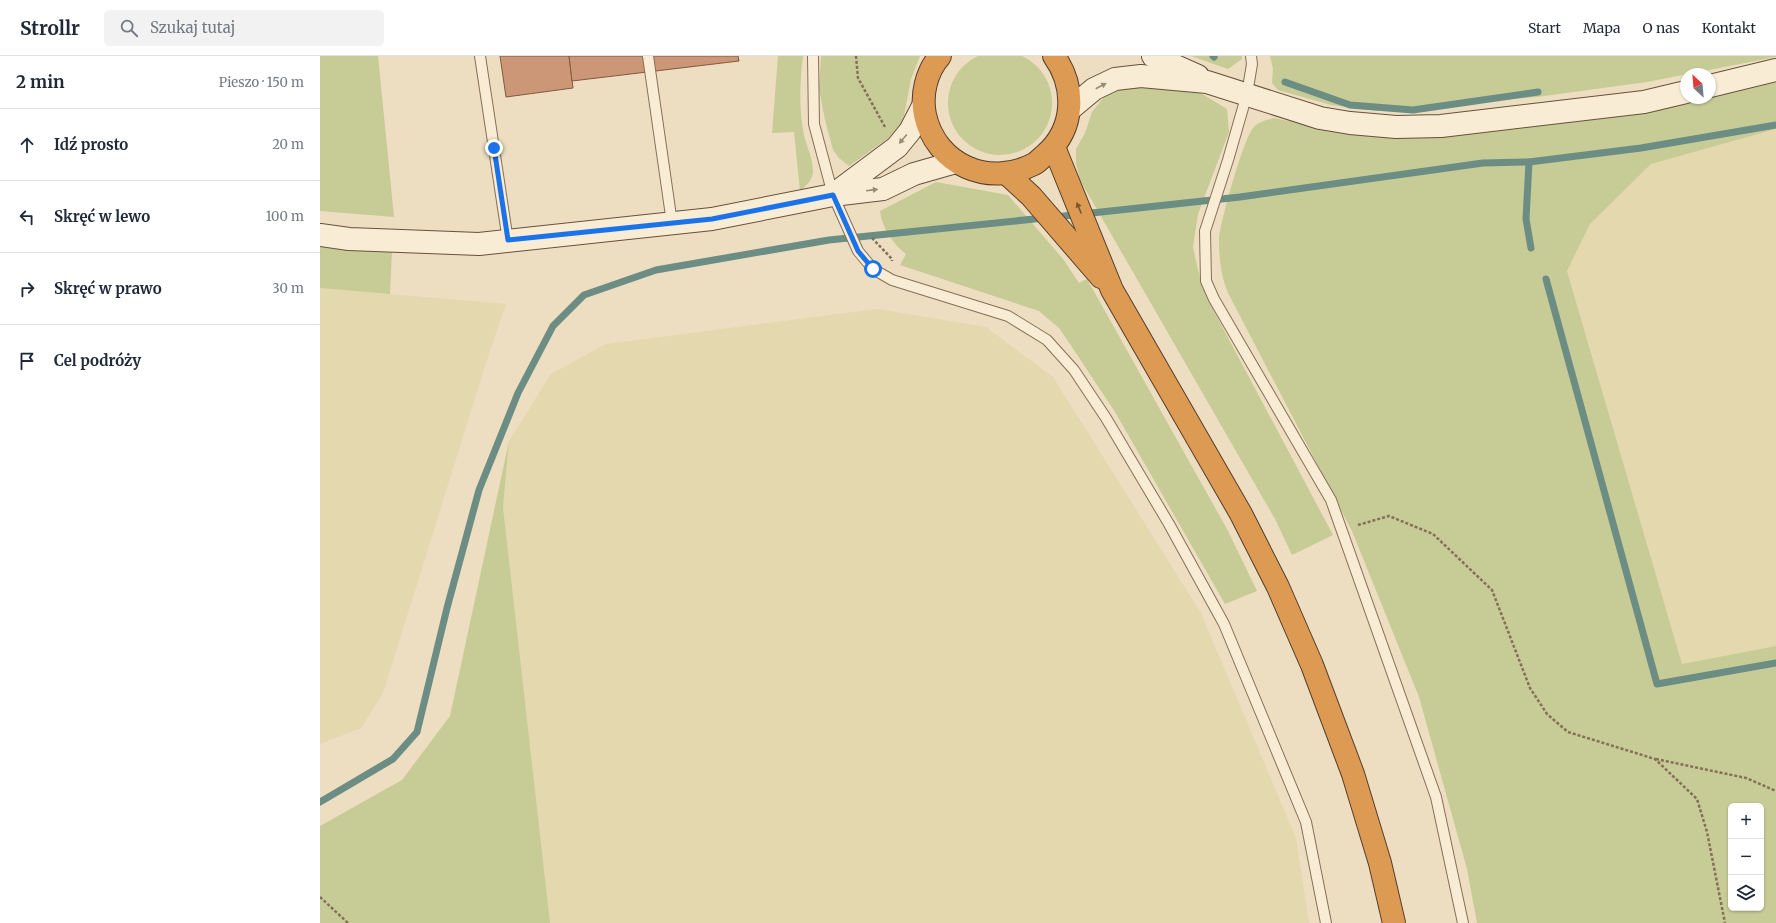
<!DOCTYPE html>
<html lang="pl">
<meta charset="utf-8">
<style>
body{margin:0;font-family:Merriweather,serif;background:#f2f2f3;color:#1f2937}
.controls{position:absolute;right:12px;bottom:12px;display:grid;overflow:hidden;border-radius:6px;box-shadow:0 1px 3px #0004}
.controls button{width:36px;height:36px;display:grid;place-items:center;padding:0;border:0;border-bottom:1px solid #e0e1e3;background:#fff;color:#1f2937;font:20px sans-serif}
.compass{position:absolute;left:1360px;top:12px;width:36px;height:36px;border-radius:50%;background:#fff;box-shadow:0 1px 3px #0004;rotate:334deg}
.stop{position:absolute;width:12px;height:12px;margin:-9px;border:3px solid #1a73e8;border-radius:50%;background:#fff}
.stop.end{background:#1a73e8;border-color:#fff;box-shadow:0 1px 4px #0008}
.list{margin:0;padding:0;list-style:none}
h2{display:flex;justify-content:space-between;align-items:center;height:52px;margin:0;padding:0 16px;font-size:17px}
h2 small{font-size:13px;font-weight:400;color:#747a83}
.list li{display:grid;grid-template-columns:26px 1fr auto;gap:12px;align-items:center;box-sizing:border-box;height:72px;padding:0 16px;border-top:1px solid #e0e1e3}
.list b{display:block;font-size:15px;white-space:nowrap}
.list em{font-size:13px;font-style:normal;color:#747a83}
.icon{flex:none;width:22px;height:22px;fill:none;stroke:currentColor;stroke-width:2;stroke-linecap:round;stroke-linejoin:round}
.map{position:relative;flex:none;width:1456px;height:867px;overflow:hidden}
header{display:flex;align-items:center;gap:24px;box-sizing:border-box;height:56px;padding:0 20px;background:#fff;border-bottom:1px solid #e0e1e3}
header strong{font-size:19px}
nav{display:flex;gap:22px;margin-inline-start:auto;font-size:14px}
.search{width:280px;height:36px;background:#f2f2f3;display:flex;align-items:center;gap:10px;box-sizing:border-box;padding:0 14px;border-radius:6px;color:#747a83;font-size:15px}
main{display:flex}
aside{flex:1;background:#fff}
.map>svg:first-child{display:block}
</style>
<header>
<strong>Strollr</strong>
<div class="search"><svg class="icon" aria-label="search" viewBox="0 0 24 24"><circle cx="10" cy="10" r="6"/><path d="M15 15l6 6"/></svg>Szukaj tutaj</div>
<nav><a>Start</a><a>Mapa</a><a>O nas</a><a>Kontakt</a></nav>
</header>
<main>
<aside>
<h2>2 min<small>Pieszo · 150 m</small></h2>
<ul class="list">
<li><svg class="icon" aria-label="ahead" viewBox="0 0 24 24"><path d="M12 20V5M6 11l6-6 6 6"/></svg><div><b>Idź prosto</b></div><em>20 m</em></li>
<li><svg class="icon" aria-label="left" viewBox="0 0 24 24"><path d="M17 20v-9H6M10 6l-5 5 5 5"/></svg><div><b>Skręć w lewo</b></div><em>100 m</em></li>
<li><svg class="icon" aria-label="right" viewBox="0 0 24 24"><path d="M7 20v-9h11M14 6l5 5-5 5"/></svg><div><b>Skręć w prawo</b></div><em>30 m</em></li>
<li><svg class="icon" aria-label="arrive" viewBox="0 0 24 24"><path d="M6 21V4h12l-3 4 3 4H6"/></svg><div><b>Cel podróży</b></div></li>
</ul>
</aside>
<div class="map">
<svg width="1456" height="867" viewBox="0 0 1456 867">
<rect width="100%" height="100%" fill="#eddec1"/>
<g fill="#e3d8ae">
<path d="M1456,73V590L1362,608L1247,215L1270,168L1331,108Z"/>
<path d="M0,232L186,248L166,307L63,637L41,672L0,688Z"/>
<path d="M557,253L666,271L733,321L881,557L976,782L989,867H230L183,451L189,385L231,318L286,288Z"/>
</g>
<g fill="#c7cb95" fill-rule="evenodd">
<circle cx="680" cy="47" r="52"/>
<path d="M0,0H58L74,161L0,155Z"/>
<path d="M458,0H483C480,24 479,50 483,74C485,88 493,101 493,115C493,124 486,130 480,135L474,76L452,77Z"/>
<path d="M501,0H600L591,23L584,60L577,76L529,110L519,102L513,94L505,64L499,33Z"/>
<path d="M871,0H922V3L908,13Z"/>
<path d="M950,0H1456V1L1327,26L1217,41L1058,55L1011,49L958,34L952,27L953,13Z"/>
<path d="M1456,26V73L1331,108L1270,168L1247,215L1362,608L1456,590V867H1157L1147,813L1099,641L1032,475L908,237C901,219 899,203 899,183C900,167 923,84 933,72C938,66 946,64 954,62L1031,78L1079,81L1372,42H1390V39ZM1411,750H1441V852H1411Z"/>
<path d="M799,29L874,33L907,53L909,76L878,158L873,191L881,227L889,246L1013,479L972,499L955,463L760,124L756,108V93L765,77L772,56L791,32Z"/>
<path d="M616,126L688,139L743,203L759,227L767,223L907,473L937,535L905,548L795,356L740,273L719,255L580,209L586,198C573,188 562,172 560,155Z"/>
<path d="M0,189L72,195L70,238L0,232Z"/>
<path d="M189,385L183,451L230,867H0V770L82,724L130,660Z"/>
</g>
<g fill="none" stroke-linecap="round" stroke-linejoin="round">
<g stroke="#6b8d84" stroke-width="7">
<path d="M893,0L894,1"/>
<path d="M965,26L1030,49L1093,54L1218,36"/>
<path d="M1209,106L1206,163L1211,192"/>
<path d="M735,161L920,141L1163,107L1209,106L1321,92L1456,69"/>
<path d="M1226,223L1337,628L1456,607"/>
<path d="M0,746L73,703L97,676L127,552L159,434L198,337L233,270L264,239L336,214L509,184L724,162"/>
</g>
</g>
<g fill="#cb9777" stroke="#85583f">
<path d="M180,0H249L253,32L186,41Z"/>
<path d="M249,0H418L419,5L252,25Z"/>
</g>
<g fill="none" stroke-linecap="round" stroke-linejoin="round">
<g stroke="#866f59" stroke-width="12">
<g id="lane">
<path d="M160,0L188,185"/>
<path d="M328,0L352,167"/>
<path d="M493,0L494,68L513,139L538,195L553,213L572,224L688,260L727,284L754,314L786,362L849,468L904,568L986,766L1006,867"/>
<path d="M931,0L932,8L927,38L908,104L885,175L886,225L894,243L1011,444L1116,741L1143,867"/>
</g>
</g>
<g stroke="#68513c" stroke-width="24">
<g id="secondary">
<path d="M833,0L878,20"/>
<path d="M1390,30L1456,14"/>
<path d="M750,53L774,33L795,23L821,20L887,26L1000,62L1030,67L1076,71L1121,70L1324,46L1366,36"/>
<path d="M514,138L577,91L590,75L603,50"/>
<path d="M0,179L29,183L159,188L317,171L392,163L513,139L563,133L594,118L636,106"/>
</g>
</g>
<g stroke="#543e2d" stroke-width="24">
<g id="highway">
<path d="M620,0C606,16 601,39 605,59C616,109 669,132 714,108C718,106 722,101 726,98C755,72 756,31 734,0"/>
<path d="M734,91L792,234L921,458L958,531L992,609L1033,718L1060,807L1074,867"/>
<path d="M687,118L711,140L781,221"/>
</g>
</g>
<g stroke="#866f59" stroke-width="2.5" stroke-dasharray="3 2" stroke-linecap="butt">
<path d="M536,0L538,22L565,71"/>
<path d="M552,182L572,203V205"/>
<path d="M1038,469L1069,460L1113,478L1172,534L1210,632L1227,658L1248,676L1335,703L1377,743L1387,776L1405,867"/>
<path d="M1336,703L1426,722L1456,735"/>
<path d="M0,841L28,867"/>
</g>
<use href="#lane" stroke="#f8ecd4" stroke-width="10"/>
<use href="#secondary" stroke="#f8ecd4" stroke-width="22"/>
<use href="#highway" stroke="#dd9a52" stroke-width="22"/>
</g>
<defs><path id="oneway-solid" d="M-6-.8H1V-3.2L6.5 0L1 3.2V.8H-6Z"/></defs>
<g fill="#978a78">
<use href="#oneway-solid" transform="translate(781 30) rotate(-28)"/>
<use href="#oneway-solid" transform="translate(583 83) rotate(130)"/>
<use href="#oneway-solid" transform="translate(552 134) rotate(-7)"/>
</g>
<use fill="#795632" href="#oneway-solid" transform="translate(759 152) rotate(-112)"/>
<g fill="none" stroke-linecap="round" stroke-linejoin="round">
<path stroke="#1a73e8" stroke-width="5" d="M174,92L188,184L392,163L513,139L538,195L553,213"/>
</g>
</svg>
<div class="controls">
<button>+</button>
<button>−</button>
<button><svg class="icon" aria-label="layers" viewBox="0 0 24 24"><path d="M12 4l9 5-9 5-9-5zM3 14l9 5 9-5"/></svg></button>
</div>
<svg class="compass" viewBox="-18 -18 36 36"><path d="M0-13l5 13h-10z" fill="#e53935"/><path d="M0 13l5-13h-10z" fill="#747a83"/></svg>
<div class="stop" style="left:553px;top:213px"></div>
<div class="stop end" style="left:174px;top:92px"></div>
</div>
</main>
